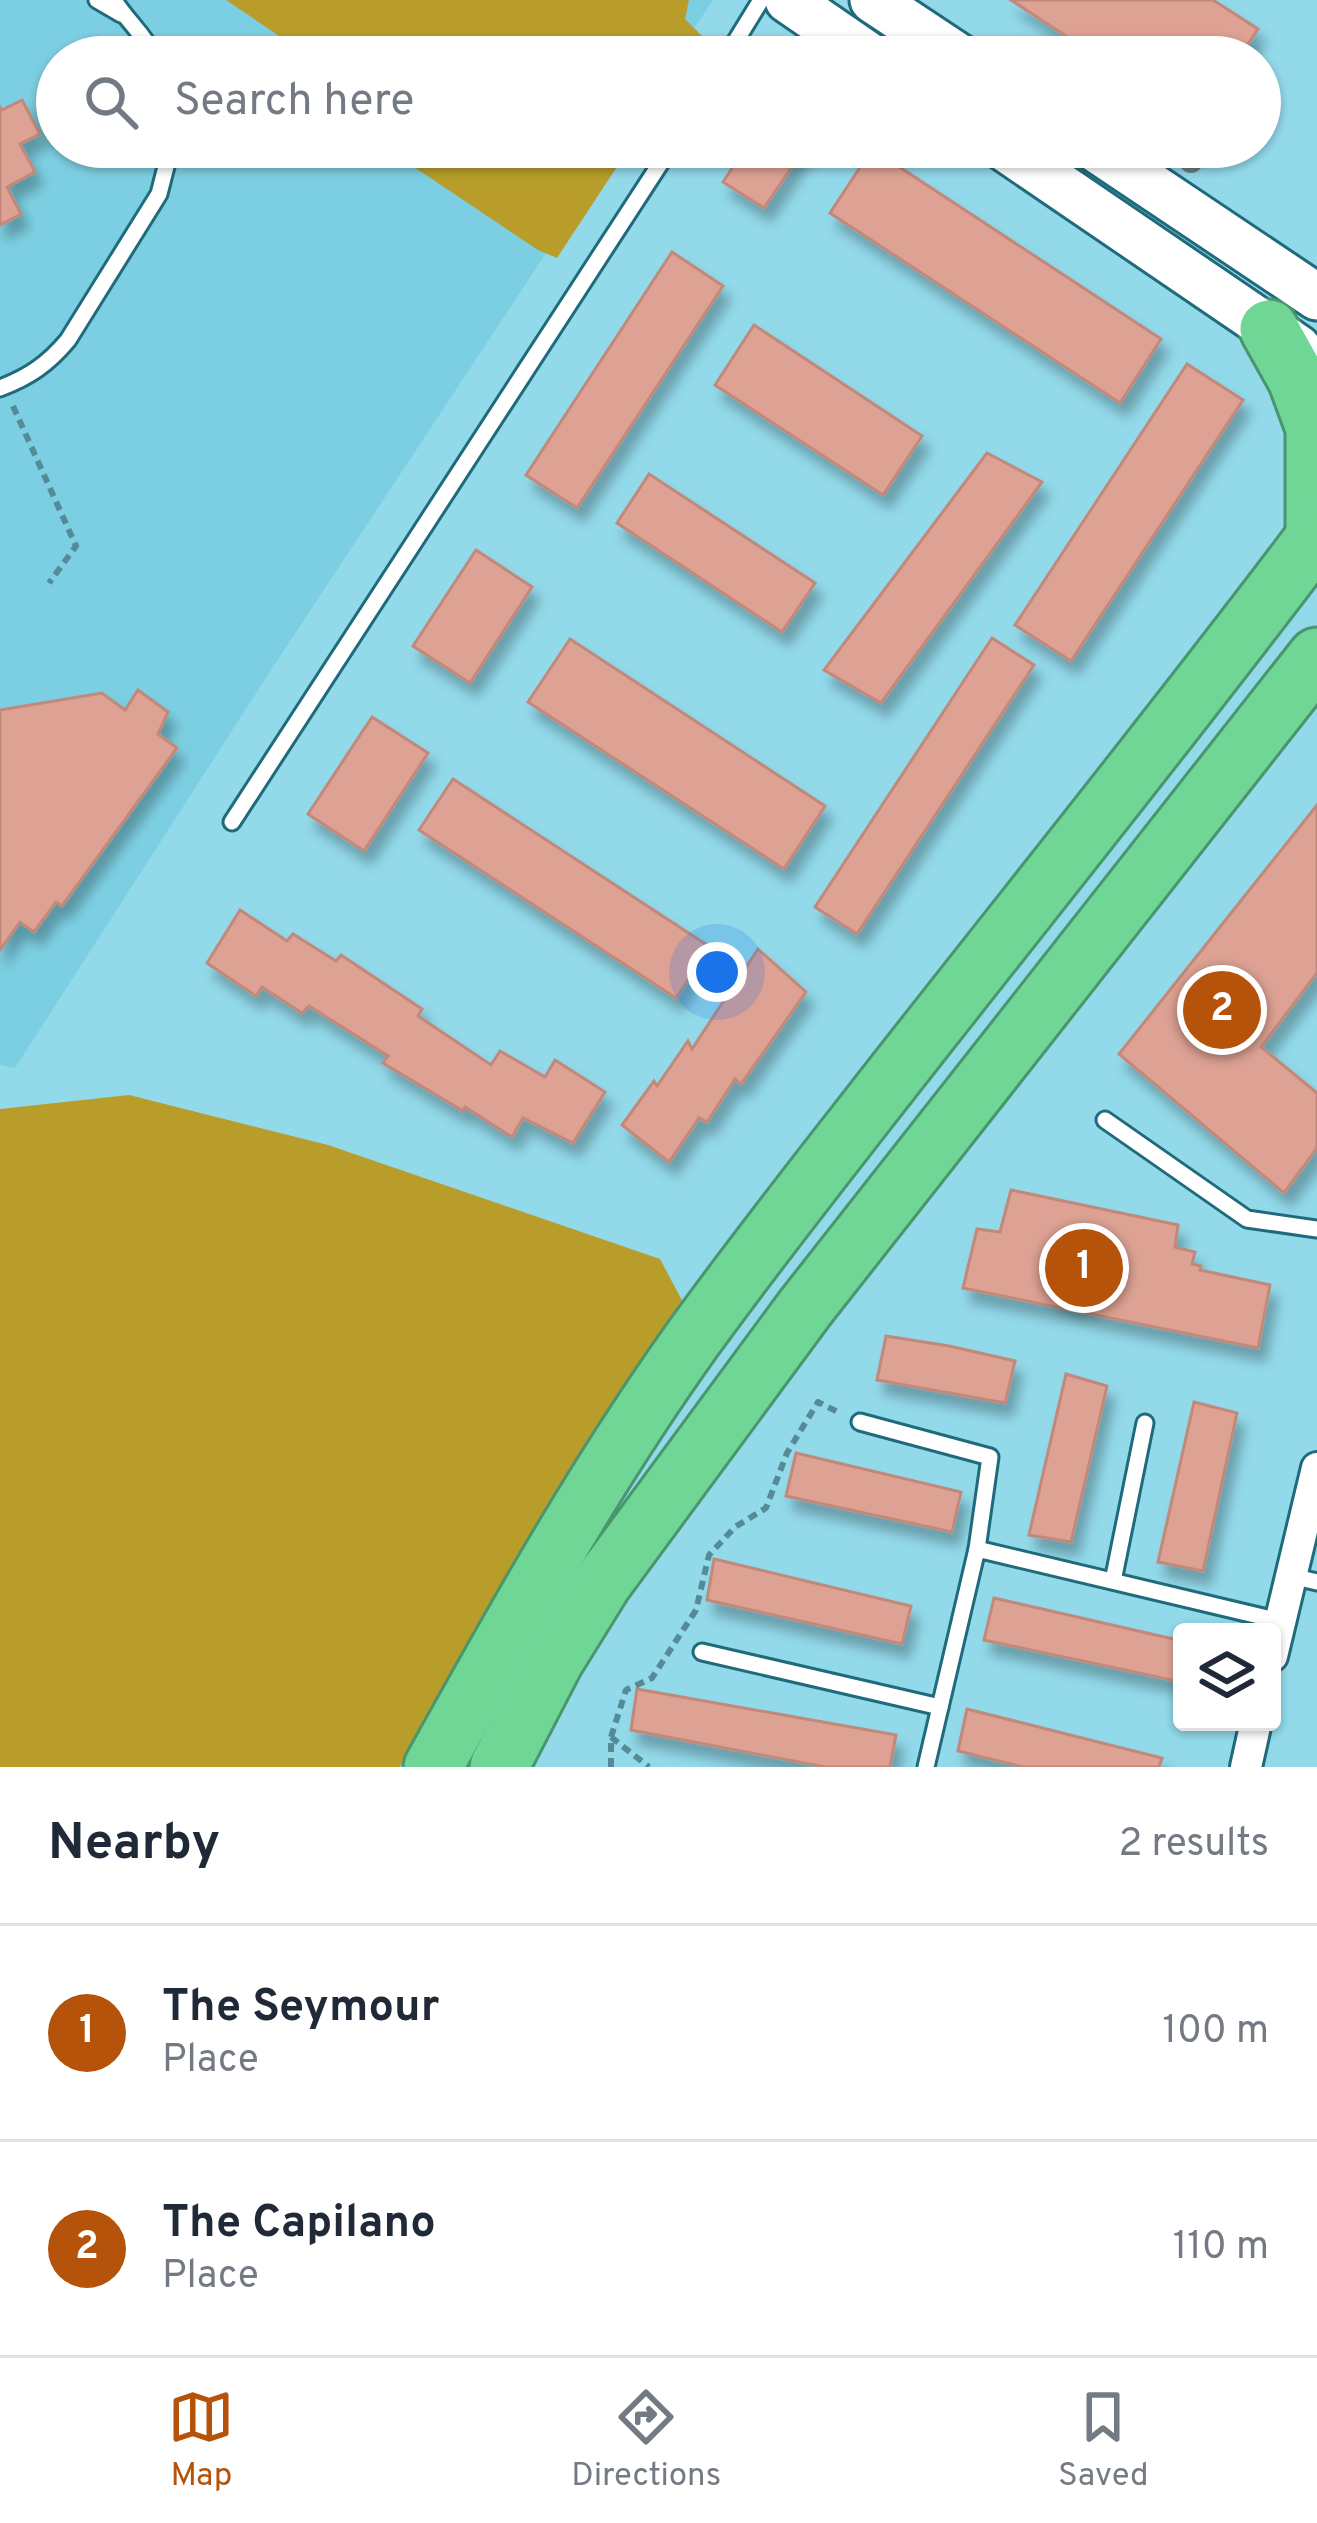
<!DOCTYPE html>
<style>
body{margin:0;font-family:Overpass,sans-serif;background:#f6f6f7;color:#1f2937}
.controls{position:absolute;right:36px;bottom:36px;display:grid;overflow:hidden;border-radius:12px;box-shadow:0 3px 9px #0004}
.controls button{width:108px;height:108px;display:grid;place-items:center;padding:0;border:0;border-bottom:3px solid #e0e1e3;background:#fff;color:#1f2937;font:60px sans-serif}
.you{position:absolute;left:717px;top:972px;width:42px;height:42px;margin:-30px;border:9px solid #fff;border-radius:50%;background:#1a73e8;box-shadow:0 0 0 18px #1a73e833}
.badge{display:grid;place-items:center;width:78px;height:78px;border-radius:50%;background:#b45309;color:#fff;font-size:39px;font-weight:700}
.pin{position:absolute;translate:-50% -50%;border:6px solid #fff;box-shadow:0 3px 12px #0006}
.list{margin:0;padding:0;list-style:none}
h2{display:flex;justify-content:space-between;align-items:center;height:156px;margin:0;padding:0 48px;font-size:51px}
h2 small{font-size:39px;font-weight:400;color:#747a83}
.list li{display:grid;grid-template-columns:78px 1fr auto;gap:36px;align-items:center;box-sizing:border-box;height:216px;padding:0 48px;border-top:3px solid #e0e1e3}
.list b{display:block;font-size:45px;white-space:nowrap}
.list p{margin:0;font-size:39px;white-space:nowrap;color:#747a83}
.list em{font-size:39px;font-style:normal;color:#747a83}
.icon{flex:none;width:66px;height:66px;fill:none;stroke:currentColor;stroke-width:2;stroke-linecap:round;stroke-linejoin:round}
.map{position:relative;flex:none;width:1317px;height:1767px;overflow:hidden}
.search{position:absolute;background:#fff;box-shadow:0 3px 9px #0004;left:36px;right:36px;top:36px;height:132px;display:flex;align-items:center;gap:30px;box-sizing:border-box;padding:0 42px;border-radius:66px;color:#747a83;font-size:45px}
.sheet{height:588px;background:#fff}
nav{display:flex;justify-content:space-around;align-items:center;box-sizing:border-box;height:168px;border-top:3px solid #e0e1e3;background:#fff;font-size:33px;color:#747a83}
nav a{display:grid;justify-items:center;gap:6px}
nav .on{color:#b45309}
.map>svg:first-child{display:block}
</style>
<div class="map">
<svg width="1317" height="1767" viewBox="0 0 1317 1767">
<defs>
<filter id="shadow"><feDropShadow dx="7" dy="13" stdDeviation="6" flood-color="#0004"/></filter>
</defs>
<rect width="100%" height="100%" fill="#92d9ea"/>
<path fill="#7ccfe2" d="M0,0H713L675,57H57V147H616L271,670L15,1068L0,1065Z"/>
<g fill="#b89d2b">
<path d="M226,0H689L685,19L702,36L722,46L718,57H710L695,48L688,57H310Z"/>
<path d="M384,147H630L557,258L538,250Z"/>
<path d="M129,1095L328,1145L660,1259L685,1306L454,1672L400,1767H0V1109Z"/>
</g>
<g fill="#dda293" stroke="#c2887a" stroke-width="3" filter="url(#shadow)">
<path d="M1011,0H1213L1258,29L1239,57H1098Z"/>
<path d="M22,100L40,134L20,144L35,172L7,187L21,214L0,225V107L2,110Z"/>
<path d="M746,147H805L764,208L723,182Z"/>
<path d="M872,149L1161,339L1120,403L830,213Z"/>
<path d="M672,252L723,286L577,508L526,475Z"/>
<path d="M754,325L922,436L883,495L715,385Z"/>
<path d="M1187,364L1243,400L1071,661L1015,625Z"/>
<path d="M987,453L1042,482L881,703L824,670Z"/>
<path d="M649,474L815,583L782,632L617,523Z"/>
<path d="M476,550L532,587L470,683L413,646Z"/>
<path d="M992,638L1034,665L857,934L815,907Z"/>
<path d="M570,639L825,806L784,869L528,702Z"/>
<path d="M138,690L168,712L158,734L177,748L62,906L56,902L34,932L20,922L0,950V710L102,693L125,710Z"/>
<path d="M372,717L428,753L364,851L308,814Z"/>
<path d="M453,779L710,947L676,998L419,830Z"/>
<path d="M1317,805V973L1261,1047L1317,1093V1148L1284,1193L1119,1054Z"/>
<path d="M240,910L287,941L293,934L336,961L341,955L422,1009L418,1016L491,1065L500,1051L545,1077L555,1060L605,1092L573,1143L523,1118L512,1137L465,1107L463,1111L383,1063L388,1056L309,1006L302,1013L262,987L256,996L207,963Z"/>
<path d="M758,949L806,992L741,1084L735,1079L707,1122L699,1118L669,1162L622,1125L654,1081L657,1086L688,1041L692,1049Z"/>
<path d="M1011,1190L1178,1225L1175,1247L1195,1252L1192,1264L1201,1266L1200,1270L1270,1285L1258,1348L963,1288L977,1229L1000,1232Z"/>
<path d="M886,1336L949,1346L1015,1361L1005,1403L877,1380Z"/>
<path d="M1066,1374L1107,1386L1071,1542L1029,1535Z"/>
<path d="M1194,1402L1237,1413L1203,1571L1158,1562Z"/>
<path d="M796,1453L961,1492L952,1532L786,1496Z"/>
<path d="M714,1559L911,1606L902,1644L707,1600Z"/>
<path d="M994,1598L1182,1641L1181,1682L984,1640Z"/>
<path d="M637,1689L896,1735L890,1767H825L631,1730Z"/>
<path d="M967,1709L1162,1758L1159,1767H1023L958,1751Z"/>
</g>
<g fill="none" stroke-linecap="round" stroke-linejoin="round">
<g stroke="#206b7b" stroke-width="21">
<g id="service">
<path d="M97,0L121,14"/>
<path d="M114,0C126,20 145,35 155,57"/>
<path d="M726,57L761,0"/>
<path d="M0,388C29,377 48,364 68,340L159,194L171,147"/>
<path d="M232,822L671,147"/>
<path d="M1105,1120L1247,1219L1317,1229"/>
<path d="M860,1422L990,1457L977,1549"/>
<path d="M1291,1576L1317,1582"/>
<path d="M1113,1581L1145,1423"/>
<path d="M702,1652L940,1707"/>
<path d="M926,1767L977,1549L1280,1621"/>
</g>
</g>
<g stroke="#206b7b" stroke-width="36">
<g id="minor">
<path d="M1272,1656L1317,1468"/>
<path d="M1246,1767L1256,1722"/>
</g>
</g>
<g stroke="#206b7b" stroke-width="51">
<g id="secondary">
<path d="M788,0L871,57"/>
<path d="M873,0L959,57"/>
<path d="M1003,147L1298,348"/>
<path d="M1093,147L1317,297"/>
</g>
</g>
<g stroke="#48956e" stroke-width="63">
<g id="motorway">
<path d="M1269,329L1297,379L1315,428V538"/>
<path d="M433,1767C514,1621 595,1476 692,1340C749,1261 809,1185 869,1108C1018,917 1171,729 1317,535"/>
<path d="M499,1767L554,1661L603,1582L805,1308L1317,657"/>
</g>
</g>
<g stroke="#558b97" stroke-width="6" stroke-dasharray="9 6" stroke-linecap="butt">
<path d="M13,406L76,546L49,583"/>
<path d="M611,1737L649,1767"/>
<path d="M611,1767V1737L626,1690L652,1678L696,1610L709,1555L735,1527L766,1508L787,1453L818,1402L840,1413"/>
</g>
<use href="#service" stroke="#fff" stroke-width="15"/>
<use href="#minor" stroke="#fff" stroke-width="30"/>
<use href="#secondary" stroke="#fff" stroke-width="45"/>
<use href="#motorway" stroke="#6fd696" stroke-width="57"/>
</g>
<circle fill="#65817d" cx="1191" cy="161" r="12"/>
</svg>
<div class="controls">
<button><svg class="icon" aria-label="layers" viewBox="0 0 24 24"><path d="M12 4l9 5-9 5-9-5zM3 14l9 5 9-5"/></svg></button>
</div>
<div class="you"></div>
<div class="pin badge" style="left:1084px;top:1268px">1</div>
<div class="pin badge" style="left:1222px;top:1010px">2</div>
<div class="search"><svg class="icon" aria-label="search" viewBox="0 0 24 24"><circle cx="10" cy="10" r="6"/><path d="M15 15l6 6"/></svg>Search here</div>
</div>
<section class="sheet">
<h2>Nearby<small>2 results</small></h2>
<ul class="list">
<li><span class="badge">1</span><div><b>The Seymour</b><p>Place</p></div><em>100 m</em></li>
<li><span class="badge">2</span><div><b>The Capilano</b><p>Place</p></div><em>110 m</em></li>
</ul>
</section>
<nav>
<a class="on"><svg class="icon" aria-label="map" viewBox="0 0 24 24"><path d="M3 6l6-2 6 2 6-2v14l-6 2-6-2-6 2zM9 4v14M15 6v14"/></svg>Map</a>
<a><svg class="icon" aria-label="directions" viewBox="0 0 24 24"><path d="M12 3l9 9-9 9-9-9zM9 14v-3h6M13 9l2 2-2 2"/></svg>Directions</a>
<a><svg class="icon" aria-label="saved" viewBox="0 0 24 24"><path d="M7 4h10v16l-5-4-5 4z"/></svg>Saved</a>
</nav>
